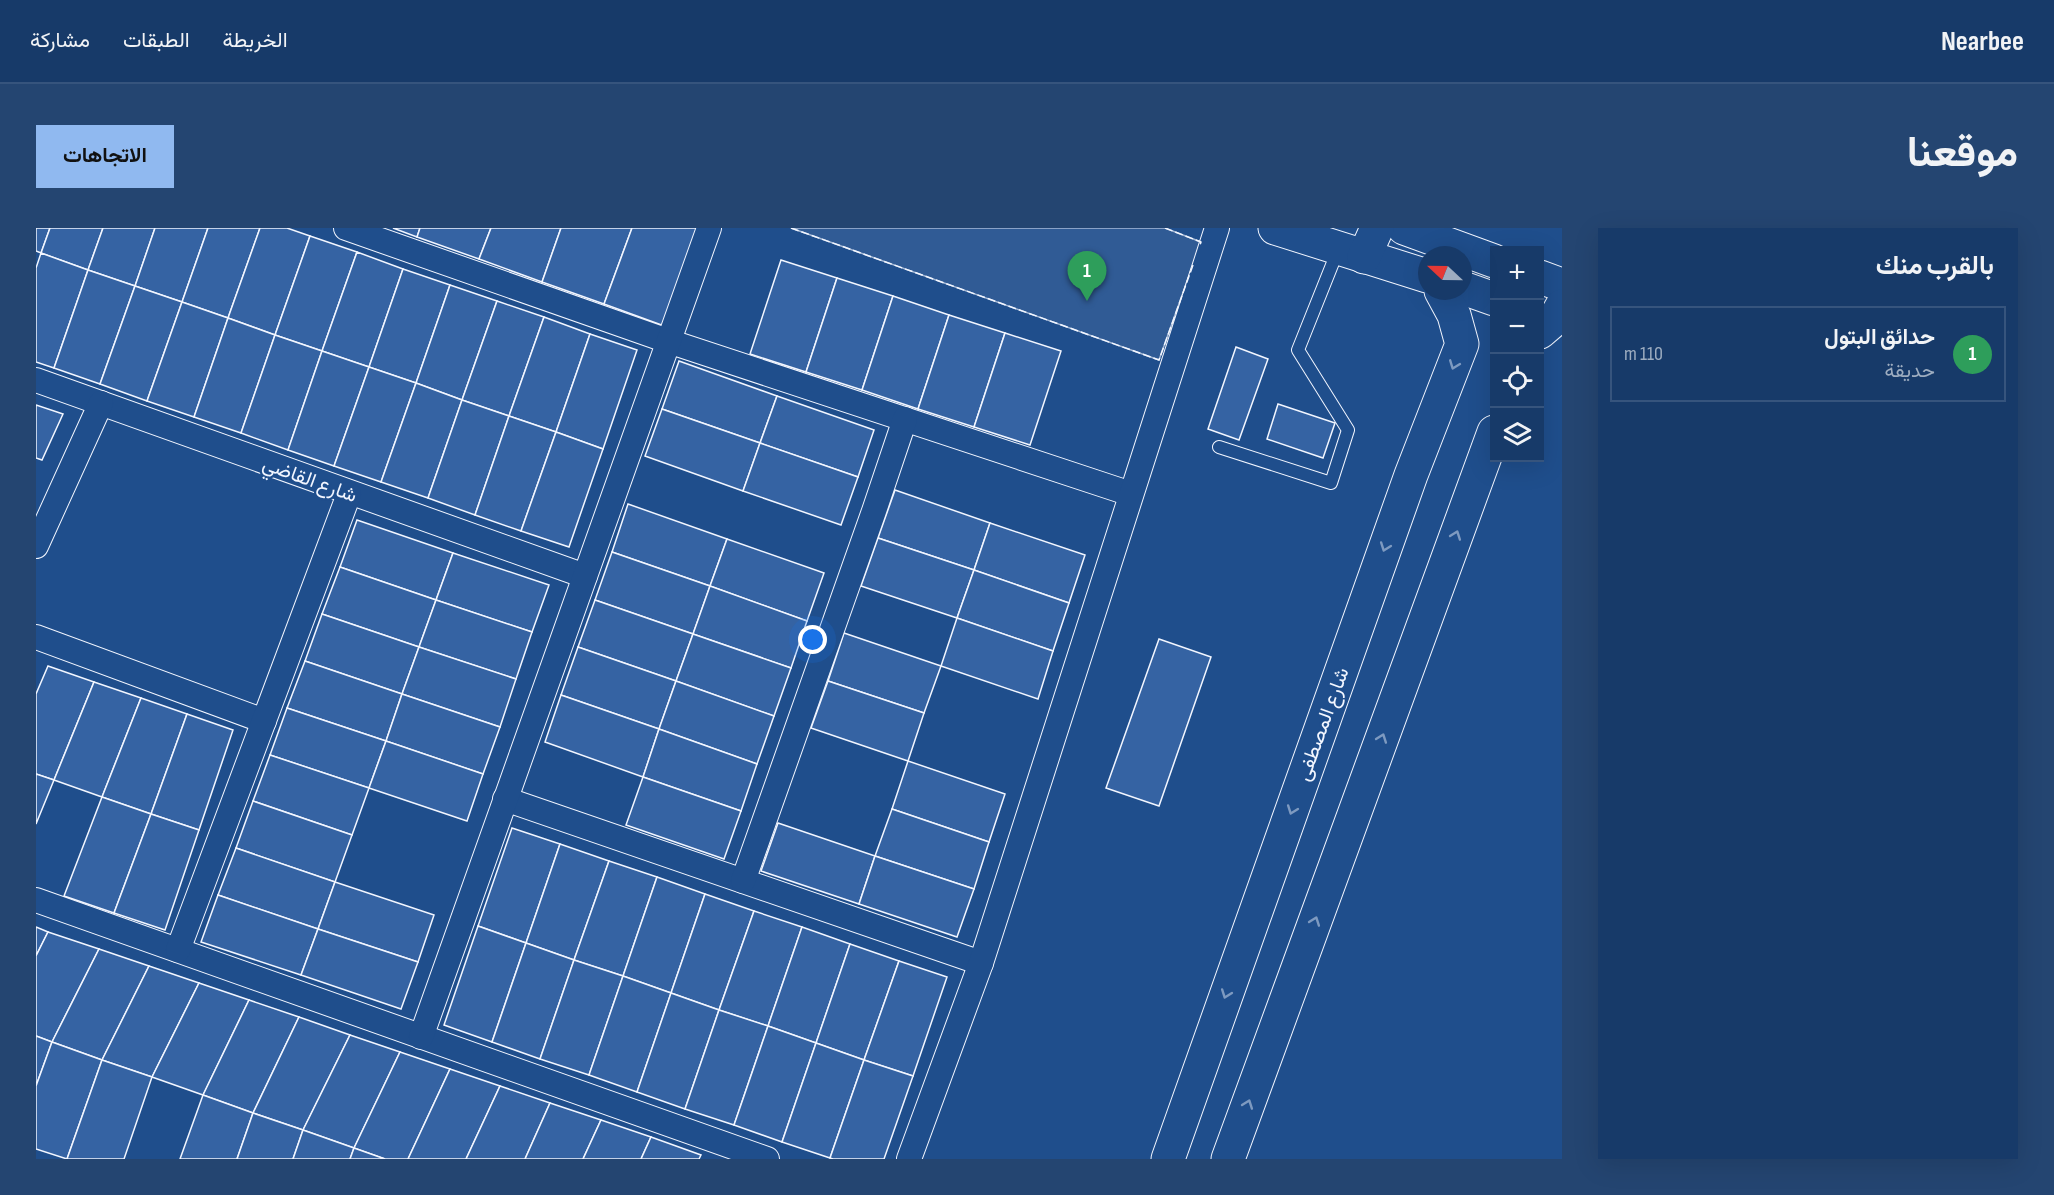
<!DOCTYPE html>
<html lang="ar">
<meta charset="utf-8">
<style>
body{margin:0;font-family:"Sofia Sans Condensed",Vazirmatn,sans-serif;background:#244571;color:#f1f3f6;direction:rtl}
.controls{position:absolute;right:18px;top:18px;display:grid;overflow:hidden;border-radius:0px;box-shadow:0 6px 24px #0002}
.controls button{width:54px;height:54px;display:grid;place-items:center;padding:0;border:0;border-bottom:2px solid #36547d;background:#173a69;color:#f1f3f6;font:30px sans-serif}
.compass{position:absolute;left:1382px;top:18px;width:54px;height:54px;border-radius:50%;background:#173a69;box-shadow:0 6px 24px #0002;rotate:292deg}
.you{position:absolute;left:777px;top:412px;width:21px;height:21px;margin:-15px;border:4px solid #fff;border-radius:50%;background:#1a73e8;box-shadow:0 0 0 9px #1a73e833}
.badge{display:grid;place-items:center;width:39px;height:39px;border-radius:50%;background:#90b9f0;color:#fff;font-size:20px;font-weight:700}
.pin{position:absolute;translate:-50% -50px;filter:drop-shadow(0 2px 3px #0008)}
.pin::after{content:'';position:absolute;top:32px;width:21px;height:18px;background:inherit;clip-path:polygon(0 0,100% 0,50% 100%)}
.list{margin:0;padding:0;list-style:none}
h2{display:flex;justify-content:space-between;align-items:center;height:78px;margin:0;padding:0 24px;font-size:26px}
h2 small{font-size:20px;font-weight:400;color:#9eadc0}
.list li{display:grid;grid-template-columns:39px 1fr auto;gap:18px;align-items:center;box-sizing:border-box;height:96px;margin:0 12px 12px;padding:0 12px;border:2px solid #36547d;border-radius:0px}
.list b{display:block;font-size:22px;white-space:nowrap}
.list p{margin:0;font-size:20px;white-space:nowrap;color:#9eadc0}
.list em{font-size:20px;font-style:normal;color:#9eadc0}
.icon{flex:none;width:33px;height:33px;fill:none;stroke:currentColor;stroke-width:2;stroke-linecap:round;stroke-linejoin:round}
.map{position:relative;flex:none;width:1526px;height:931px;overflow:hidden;direction:ltr;border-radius:0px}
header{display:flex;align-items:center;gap:36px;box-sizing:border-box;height:84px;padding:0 30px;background:#173a69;border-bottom:2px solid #36547d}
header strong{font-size:28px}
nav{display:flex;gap:33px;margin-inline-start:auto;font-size:21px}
.intro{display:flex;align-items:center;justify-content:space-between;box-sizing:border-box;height:144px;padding:0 36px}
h1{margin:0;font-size:42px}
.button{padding:15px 27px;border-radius:0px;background:#90b9f0;color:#111;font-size:21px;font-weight:700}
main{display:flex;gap:36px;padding:0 36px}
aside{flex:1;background:#173a69;border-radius:0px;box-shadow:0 6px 24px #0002}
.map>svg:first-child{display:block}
</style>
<header>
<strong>Nearbee</strong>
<nav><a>الخريطة</a><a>الطبقات</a><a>مشاركة</a></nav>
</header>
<div class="intro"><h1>موقعنا</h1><a class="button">الاتجاهات</a></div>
<main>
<aside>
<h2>بالقرب منك<small></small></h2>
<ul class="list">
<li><span class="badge" style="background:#2e9e5b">1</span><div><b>حدائق البتول</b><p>حديقة</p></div><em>110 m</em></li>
</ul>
</aside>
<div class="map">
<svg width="1526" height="931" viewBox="0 0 1526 931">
<rect width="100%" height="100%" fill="#1f4e8c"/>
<path fill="#305b95" stroke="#a8bbd7" stroke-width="1.5" d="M755,0H1129L1165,14L1123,132Z"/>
<g fill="#3563a3" stroke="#f2f6ff" stroke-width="1.5">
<path d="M0,0H14L5,25L0,23Z"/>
<path d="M14,0H67L52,42L5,25Z"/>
<path d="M67,0H119L99,58L52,42Z"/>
<path d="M119,0H172L146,74L99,58Z"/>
<path d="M172,0H224L192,90L146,74Z"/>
<path d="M224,0H251L274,8L239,107L192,90Z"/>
<path d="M357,0H384L381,9Z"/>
<path d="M384,0H455L443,31L381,9Z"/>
<path d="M455,0H525L506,54L443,31Z"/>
<path d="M525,0H596L568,76L506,54Z"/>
<path d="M596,0H667L631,99L568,76Z"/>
<path d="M274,8L321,24L286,123L239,107Z"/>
<path d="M321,24L367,41L333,139L286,123Z"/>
<path d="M5,25L52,42L18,140L0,134V40Z"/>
<path d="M745,32L801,50L770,144L714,126Z"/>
<path d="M367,41L414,57L380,155L333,139Z"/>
<path d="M52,42L99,58L64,156L18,140Z"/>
<path d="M801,50L857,68L826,162L770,144Z"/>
<path d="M414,57L461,73L426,172L380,155Z"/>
<path d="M99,58L146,74L111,173L64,156Z"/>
<path d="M857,68L913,87L882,181L826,162Z"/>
<path d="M461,73L508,89L473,188L426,172Z"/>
<path d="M146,74L192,90L158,189L111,173Z"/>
<path d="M913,87L969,105L938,199L882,181Z"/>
<path d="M508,89L554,106L520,204L473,188Z"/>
<path d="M192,90L239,107L205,205L158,189Z"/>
<path d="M969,105L1025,123L994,217L938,199Z"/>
<path d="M554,106L601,122L567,221L520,204Z"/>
<path d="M239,107L286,123L252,222L205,205Z"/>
<path d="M1200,119L1232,131L1203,212L1172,201Z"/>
<path d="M286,123L333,139L298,238L252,222Z"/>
<path d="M643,133L741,168L724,215L626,181Z"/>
<path d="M333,139L380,155L345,254L298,238Z"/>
<path d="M380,155L426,172L392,270L345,254Z"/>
<path d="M741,168L838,202L822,249L724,215Z"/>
<path d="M426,172L473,188L439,287L392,270Z"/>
<path d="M1242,176L1299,195L1287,230L1231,211Z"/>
<path d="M0,177L27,186L6,232L0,230Z"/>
<path d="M626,181L724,215L707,263L609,228Z"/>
<path d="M473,188L520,204L485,303L439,287Z"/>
<path d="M520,204L567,221L533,319L485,303Z"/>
<path d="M724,215L822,249L805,297L707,263Z"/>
<path d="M859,262L954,295L938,342L842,310Z"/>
<path d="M592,276L691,311L674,358L576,324Z"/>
<path d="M321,292L417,325L400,372L304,339Z"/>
<path d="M954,295L1049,327L1033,375L938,342Z"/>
<path d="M842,310L938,342L921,390L825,358Z"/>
<path d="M691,311L788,345L771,393L674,358Z"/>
<path d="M576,324L674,358L657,406L559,372Z"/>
<path d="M417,325L513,357L496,404L400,372Z"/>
<path d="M304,339L400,372L383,419L286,386Z"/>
<path d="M938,342L1033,375L1017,423L921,390Z"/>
<path d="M674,358L771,393L755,440L657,406Z"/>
<path d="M400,372L496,404L480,451L383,419Z"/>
<path d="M559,372L657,406L640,453L542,419Z"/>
<path d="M286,386L383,419L366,466L269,433Z"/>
<path d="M921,390L1017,423L1002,471L905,438Z"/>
<path d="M808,405L905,438L888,485L792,453Z"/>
<path d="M657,406L755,440L738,488L640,453Z"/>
<path d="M1123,411L1175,429L1123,578L1070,560Z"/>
<path d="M383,419L480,451L464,499L366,466Z"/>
<path d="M542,419L640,453L623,501L525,467Z"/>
<path d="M269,433L366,466L350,513L251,480Z"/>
<path d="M12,438L58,454L18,552L0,546V466Z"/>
<path d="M640,453L738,488L721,536L623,501Z"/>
<path d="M792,453L888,485L872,533L775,500Z"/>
<path d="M58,454L105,470L66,569L18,552Z"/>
<path d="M366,466L464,499L447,546L350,513Z"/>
<path d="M525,467L623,501L607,549L509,514Z"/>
<path d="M105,470L151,486L115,586L66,569Z"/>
<path d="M251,480L350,513L333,560L234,527Z"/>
<path d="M151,486L197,502L163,602L115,586Z"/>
<path d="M623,501L721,536L705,583L607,549Z"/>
<path d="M350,513L447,546L431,593L333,560Z"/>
<path d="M234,527L333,560L316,607L217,573Z"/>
<path d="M872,533L969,566L953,614L856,581Z"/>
<path d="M0,546L18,552L0,596Z"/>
<path d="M607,549L705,583L688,631L590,597Z"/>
<path d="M66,569L115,586L78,685L28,668Z"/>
<path d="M217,573L316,607L299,654L200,620Z"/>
<path d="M856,581L953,614L938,661L839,628Z"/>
<path d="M115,586L163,602L129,702L78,685Z"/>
<path d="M742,595L839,628L823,676L725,643Z"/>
<path d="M476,600L524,616L490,715L442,698Z"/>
<path d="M524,616L573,633L538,732L490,715Z"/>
<path d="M200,620L299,654L282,701L182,667Z"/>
<path d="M839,628L938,661L921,709L823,676Z"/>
<path d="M573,633L621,649L587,748L538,732Z"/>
<path d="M621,649L669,666L635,765L587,748Z"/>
<path d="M299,654L398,687L382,734L282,701Z"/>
<path d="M669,666L718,683L683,782L635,765Z"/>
<path d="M182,667L282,701L265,747L165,714Z"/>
<path d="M718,683L766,699L732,798L683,782Z"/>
<path d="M442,698L490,715L456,814L408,797Z"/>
<path d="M0,699L12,704L0,728Z"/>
<path d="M766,699L814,716L780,815L732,798Z"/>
<path d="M282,701L382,734L365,781L265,747Z"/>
<path d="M12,704L63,721L16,814L0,808V728Z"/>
<path d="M490,715L538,732L504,831L456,814Z"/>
<path d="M814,716L863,733L828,832L780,815Z"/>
<path d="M63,721L113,738L66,832L16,814Z"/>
<path d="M538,732L587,748L553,847L504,831Z"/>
<path d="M863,733L911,749L877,848L828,832Z"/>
<path d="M113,738L163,755L116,849L66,832Z"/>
<path d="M587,748L635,765L601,864L553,847Z"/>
<path d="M163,755L213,772L167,867L116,849Z"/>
<path d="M635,765L683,782L649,881L601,864Z"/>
<path d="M213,772L263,789L217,885L167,867Z"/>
<path d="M683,782L732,798L698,897L649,881Z"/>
<path d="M263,789L314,807L267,902L217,885Z"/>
<path d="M732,798L780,815L746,914L698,897Z"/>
<path d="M314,807L364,824L318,920L267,902Z"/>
<path d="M0,808L16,814L0,858Z"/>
<path d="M16,814L66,832L31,931L0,921V858Z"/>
<path d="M780,815L828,832L794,930L746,914Z"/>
<path d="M364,824L414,841L372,931H349L318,920Z"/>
<path d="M66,832L116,849L88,931H31Z"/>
<path d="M828,832L877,848L848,931H797L794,930Z"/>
<path d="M414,841L464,858L430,931H372Z"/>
<path d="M464,858L514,875L489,931H430Z"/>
<path d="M167,867L217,885L201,931H144Z"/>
<path d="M514,875L565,892L547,931H489Z"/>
<path d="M217,885L267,902L257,931H201Z"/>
<path d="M565,892L615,909L605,931H547Z"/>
<path d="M267,902L318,920L314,931H257Z"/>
<path d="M615,909L665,927L663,931H605Z"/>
<path d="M318,920L349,931H314Z"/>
</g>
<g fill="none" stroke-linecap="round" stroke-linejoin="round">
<g stroke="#f2f6ff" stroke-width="14">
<path id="lane" d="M1183,219L1295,255L1312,202L1262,122L1302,22"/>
</g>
<g stroke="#f2f6ff" stroke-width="26">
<g id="street">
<path d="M310,0L632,113L1095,266"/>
<path d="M0,152L549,348"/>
<path d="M0,318L65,175"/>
<path d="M0,409L228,493"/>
<path d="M469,571L945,735"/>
<path d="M707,653L838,283L869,191"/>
<path d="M0,672L731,931"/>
<path d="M142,722L313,266"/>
<path d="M385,809L673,0"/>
<path d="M873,931L945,735L1181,0"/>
</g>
</g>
<g stroke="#f2f6ff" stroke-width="35">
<g id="secondary">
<path d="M1239,0L1391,48"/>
<path d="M1368,0L1458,33"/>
<path d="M1328,29L1341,0"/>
<path d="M1504,49L1526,57"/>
<path d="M1427,60L1458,71"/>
<path d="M1504,104L1518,92L1526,78"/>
<path d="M1132,931L1375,247L1426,116L1418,87L1405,63"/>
<path d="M1192,931L1458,204"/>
</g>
</g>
<use href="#lane" stroke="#1f4e8c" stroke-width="12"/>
<use href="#street" stroke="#1f4e8c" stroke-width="24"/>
<use href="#secondary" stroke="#1f4e8c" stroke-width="33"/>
<g stroke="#f2f6ff" stroke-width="1.5" stroke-dasharray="8 3" stroke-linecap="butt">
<path d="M755,0L1123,132L1157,37"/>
<path d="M1129,0L1165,14L1164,17"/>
</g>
</g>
<defs><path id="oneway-chevron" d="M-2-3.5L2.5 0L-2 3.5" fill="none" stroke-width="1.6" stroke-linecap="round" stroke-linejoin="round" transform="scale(1.5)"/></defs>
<g stroke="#7e9ac0">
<use href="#oneway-chevron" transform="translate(1418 137) rotate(111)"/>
<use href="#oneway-chevron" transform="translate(1420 307) rotate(-70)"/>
<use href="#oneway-chevron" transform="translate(1349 319) rotate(110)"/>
<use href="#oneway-chevron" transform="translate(1346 510) rotate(-70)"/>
<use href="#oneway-chevron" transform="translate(1256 582) rotate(110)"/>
<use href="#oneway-chevron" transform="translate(1279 693) rotate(-70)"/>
<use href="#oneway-chevron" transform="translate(1190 766) rotate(110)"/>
<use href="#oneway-chevron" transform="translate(1212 876) rotate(-70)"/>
</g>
<g text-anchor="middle" stroke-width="4.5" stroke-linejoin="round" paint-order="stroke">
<g font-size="20" fill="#f2f6ff" stroke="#1f4e8c">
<text transform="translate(274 251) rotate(20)" y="7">شارع القاضي</text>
<text transform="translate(1286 496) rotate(-70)" y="7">شارع المصطفى</text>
</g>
</g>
</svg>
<div class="controls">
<button>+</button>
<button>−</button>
<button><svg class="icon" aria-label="locate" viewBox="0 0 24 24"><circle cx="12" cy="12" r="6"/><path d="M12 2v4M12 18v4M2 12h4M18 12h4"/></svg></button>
<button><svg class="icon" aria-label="layers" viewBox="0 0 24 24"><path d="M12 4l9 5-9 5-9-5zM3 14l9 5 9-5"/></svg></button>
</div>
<svg class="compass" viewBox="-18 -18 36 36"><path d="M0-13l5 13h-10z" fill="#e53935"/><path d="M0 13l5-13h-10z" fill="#9eadc0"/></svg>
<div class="you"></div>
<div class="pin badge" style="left:1051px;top:73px;background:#2e9e5b">1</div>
</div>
</main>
